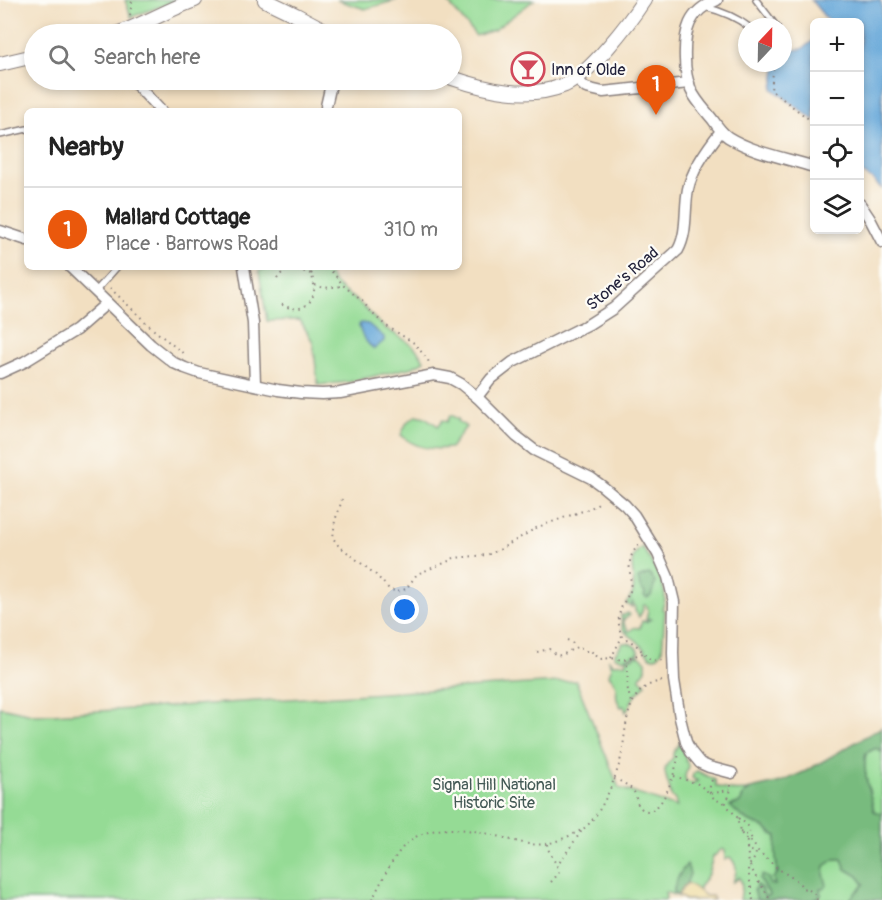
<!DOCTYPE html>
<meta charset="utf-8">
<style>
body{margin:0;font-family:Pangolin,sans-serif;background:#f6f6f6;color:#222}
.controls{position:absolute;right:18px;top:18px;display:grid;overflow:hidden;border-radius:9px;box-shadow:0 3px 9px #0003}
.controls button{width:54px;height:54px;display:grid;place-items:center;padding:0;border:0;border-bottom:2px solid #e0e0e0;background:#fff;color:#222;font:30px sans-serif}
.compass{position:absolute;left:738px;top:18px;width:54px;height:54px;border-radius:50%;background:#fff;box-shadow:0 3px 9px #0003;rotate:22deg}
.you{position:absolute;left:405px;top:610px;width:21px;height:21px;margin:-15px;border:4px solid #fff;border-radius:50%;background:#1a73e8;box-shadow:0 0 0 9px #1a73e833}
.badge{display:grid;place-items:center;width:39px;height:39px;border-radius:50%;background:#ea580c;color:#fff;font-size:20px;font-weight:700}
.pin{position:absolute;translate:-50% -50px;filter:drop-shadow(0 2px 3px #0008)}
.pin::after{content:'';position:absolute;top:32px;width:21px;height:18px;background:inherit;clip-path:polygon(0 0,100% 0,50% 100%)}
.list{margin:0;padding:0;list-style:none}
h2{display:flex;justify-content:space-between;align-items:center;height:78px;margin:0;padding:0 24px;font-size:26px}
h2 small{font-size:20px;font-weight:400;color:#767676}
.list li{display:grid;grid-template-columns:39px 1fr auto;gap:18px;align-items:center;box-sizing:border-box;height:84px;padding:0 24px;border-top:2px solid #e0e0e0}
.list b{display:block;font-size:22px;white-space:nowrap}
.list p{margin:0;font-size:20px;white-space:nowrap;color:#767676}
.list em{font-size:20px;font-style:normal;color:#767676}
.icon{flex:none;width:33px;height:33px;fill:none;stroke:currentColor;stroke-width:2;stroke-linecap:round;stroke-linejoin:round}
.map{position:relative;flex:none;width:882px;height:900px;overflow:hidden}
.search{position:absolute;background:#fff;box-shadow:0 3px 9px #0003;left:24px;top:24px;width:438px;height:66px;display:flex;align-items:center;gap:15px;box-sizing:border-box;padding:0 21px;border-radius:33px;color:#767676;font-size:22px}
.panel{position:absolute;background:#fff;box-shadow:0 3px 9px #0003;left:24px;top:108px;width:438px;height:162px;border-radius:9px}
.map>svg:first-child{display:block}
</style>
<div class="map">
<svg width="882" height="900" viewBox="0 0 882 900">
<rect width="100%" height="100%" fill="#fdfcf7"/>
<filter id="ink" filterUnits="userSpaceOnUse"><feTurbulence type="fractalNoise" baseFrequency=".0167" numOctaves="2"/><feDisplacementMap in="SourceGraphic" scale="12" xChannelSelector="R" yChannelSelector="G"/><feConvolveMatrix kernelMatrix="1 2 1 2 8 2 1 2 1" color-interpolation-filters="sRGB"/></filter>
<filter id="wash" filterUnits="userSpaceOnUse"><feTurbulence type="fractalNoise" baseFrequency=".008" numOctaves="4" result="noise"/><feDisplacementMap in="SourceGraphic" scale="24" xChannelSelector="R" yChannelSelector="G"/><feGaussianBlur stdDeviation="1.35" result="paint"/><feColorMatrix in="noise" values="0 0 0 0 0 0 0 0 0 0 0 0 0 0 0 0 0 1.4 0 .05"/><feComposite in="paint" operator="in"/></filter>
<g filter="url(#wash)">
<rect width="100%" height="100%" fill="#f2dfc1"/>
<g fill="#95db95" stroke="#5c7e68" stroke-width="1.5">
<path d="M125,0H178L131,17Z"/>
<path d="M337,0H397L365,9Z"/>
<path d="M446,0H534L494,30L476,36Z"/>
<path d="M270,267H324C329,272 330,277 334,282C341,291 351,296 359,303C370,312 377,324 390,331C403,339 418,346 424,361L413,367L349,382L318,385L313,342L300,320L267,321L259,271Z"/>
<path d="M417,415L425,417L438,426L443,420L447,422L451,415L459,419L458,421L466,427L450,448C431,450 415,448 401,435L407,422Z"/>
<path d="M642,547C650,559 666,585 665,600C664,603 663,606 662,609L665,611L662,651L658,656L652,658C646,653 643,647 638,642C625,629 622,638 621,614L622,616L628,613L630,615L623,620L625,627L628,629L627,631H630C633,627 635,627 640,628L642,621L646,622L651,619L649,618L646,620L648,610L647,606L644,605L642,612L639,617L638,615L635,611V606L632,602V607L626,604C628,601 632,596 633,592C637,575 624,560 642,547Z"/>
<path d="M623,643C630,642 637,646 639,653L623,659L615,657V653Z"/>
<path d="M639,655L646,661V669L640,677V679L646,684L634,697L626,712L624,706L621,707C614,696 618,699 616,688C616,682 612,680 609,675L611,669L609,660L613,664L627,663L626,660Z"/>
<path d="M576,681L619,788L677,807L675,800L671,796C670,780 657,770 673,758V753L680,743L688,766L685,776L686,781L692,783L698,781L692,778L693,774L697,771L715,780L716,786C728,791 739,792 751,789L744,794L740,803L734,804L740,815L750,822L766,828L771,834L777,836C774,853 779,868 775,885L760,880L770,896L765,897L760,887L754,890L757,900H740C741,892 744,884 739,877L738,879L733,882C737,871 738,866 730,857L725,860V850L722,849L713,857L708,874L702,884L700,885L696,900H685L684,898L665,892L666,898L665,900H0V707L36,715Z"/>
<path d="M876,748L882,752V814L874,811C870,792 862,772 866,753Z"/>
<path d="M834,859H842L846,869L858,876L864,884L849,900H814L821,895L819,889L825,866Z"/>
</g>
<g fill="#78bb7e" stroke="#4d6e5c" stroke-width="1.5">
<path d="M648,574L651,575L655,583L651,596L647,598L644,596L645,593L640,588L638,578Z"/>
<path d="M882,727V752L876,748L866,753C862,772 870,792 874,811L882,814V900H849L864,884L858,876L846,869L842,859H835L825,866L824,874L827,885L824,889H820L821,895L814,900H757L754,890L757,885L762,890L765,897L770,895L760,880L762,875L769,878L770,884L775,885L773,878L778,873C776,860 774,848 777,836C771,834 769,831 765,828C760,825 755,824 750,822C743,818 736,812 730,806L740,803L744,794L751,789L781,782L806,771Z"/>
<path d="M687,864L690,874L686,884L678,895L673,893C675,882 679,873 687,864Z"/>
</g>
<path fill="#eeda9e" stroke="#887e6c" stroke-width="1.5" d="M688,883L706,896H712L714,900H685L678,895L684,886Z"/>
<g fill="#64a6d8" stroke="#43648a" stroke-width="1.5">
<path d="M811,0H880L882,5V189L873,180L860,171V22H829Z"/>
<path d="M814,40V120L773,89L777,63H783V51L802,49Z"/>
<path d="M361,323L368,324L384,337V341L374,349C367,344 360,334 359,325Z"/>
</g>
</g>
<g filter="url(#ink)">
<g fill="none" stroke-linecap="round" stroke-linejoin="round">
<g stroke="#8a807e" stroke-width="8">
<g id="service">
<path d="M756,0L777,27"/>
<path d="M705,7C721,11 736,17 749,27"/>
<path d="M0,135L27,129"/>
<path d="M95,292L117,267"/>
</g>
</g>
<g stroke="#8a807e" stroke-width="13">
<g id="minor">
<path d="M717,0C688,11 684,31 685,59C685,69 687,80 691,90C696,101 705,110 713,120C717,126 721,132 728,137C754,153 786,158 814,167"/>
<path d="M576,79L586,88L603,92L689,83"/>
<path d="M132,80L161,111"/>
<path d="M326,106L332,80"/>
<path d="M860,204L870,219L882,242"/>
<path d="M0,231L27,240"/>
<path d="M70,267L151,345L174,363L185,368L199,373L278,390L301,393L322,394L340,393L434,375L450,378L461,384L477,397L516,436L534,450L591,478L602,486L625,505L634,515L658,554L668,577L674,602L673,653L674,680L680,718L686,742L691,752L700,763L709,767L732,773"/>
<path d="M244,267L253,323L255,384"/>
<path d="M0,373L24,362L76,330L107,303"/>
<path d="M477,397L491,379L513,362L589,324L614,308L678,250C688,232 684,210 688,189C692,170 709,146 721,131"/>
</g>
</g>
<g stroke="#8a807e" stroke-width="16">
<g id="tertiary">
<path d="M265,0L296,15L332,34"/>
<path d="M116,34C143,25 167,10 195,0"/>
<path d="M0,64L34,56"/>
<path d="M452,78C487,90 528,100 565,85C590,74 629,23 644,0"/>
</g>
</g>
<g stroke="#8a807e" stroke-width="2" stroke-dasharray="1.5 4.5" stroke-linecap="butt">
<path d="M130,15L132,0"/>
<path d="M774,63L771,90L814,123"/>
<path d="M328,267L344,286L362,301L374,315L385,325L414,343L428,360L430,366"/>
<path d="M311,274L317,267"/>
<path d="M277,279C284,266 300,269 311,274C322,299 303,318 279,303"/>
<path d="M315,285L324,288L342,286"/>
<path d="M110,288L154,330L184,354"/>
<path d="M342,499L339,510L335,520L333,538L338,545L376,575L389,589L397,592L406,589L417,574L447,562L454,558L487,555L499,550L538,527L591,508L601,501"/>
<path d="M639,545C623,561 633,573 630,591C628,596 625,600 623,604C617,615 618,626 622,637C627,639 632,642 636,645C647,655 646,662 663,660"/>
<path d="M567,640L572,642L574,647"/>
<path d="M537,652L549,649C552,651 554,654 557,655C564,657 571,648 578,647L585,651H591L600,659L611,658L623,660L643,653"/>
<path d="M611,658L622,637"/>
<path d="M625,659L628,669L627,686L631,703"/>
<path d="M674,776L698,784L711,794L731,789"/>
<path d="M614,779C621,781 630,786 634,792C637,798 636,805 642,809C662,822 677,766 679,753"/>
<path d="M712,780C706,794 712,800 726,803"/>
<path d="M731,785L730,794L726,803L729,808L737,817C739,828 740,838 752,842L758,851L777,868L799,882L802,888C810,890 814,891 817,900"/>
<path d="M738,818C747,825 749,823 750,836"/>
<path d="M740,832L750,836L754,842"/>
<path d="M747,841C745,849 749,851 756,852"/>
<path d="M547,844L549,851L557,866"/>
<path d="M747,848L749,864L759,883L764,889L770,900"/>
<path d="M551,882L559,873L557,866L583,829"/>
<path d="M372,900C382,881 392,857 408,842C417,835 426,832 437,830C460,827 483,832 505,838C518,842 531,846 545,844C554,843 575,834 583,829C600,818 618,774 622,753C627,725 625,687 662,681"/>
<path d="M753,900L748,869C750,861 755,862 756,852"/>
</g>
<use href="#service" stroke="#fff" stroke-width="5"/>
<use href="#minor" stroke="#fff" stroke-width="10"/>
<use href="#tertiary" stroke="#fff" stroke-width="14"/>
</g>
</g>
<defs>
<g id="bar-ring" transform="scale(1.725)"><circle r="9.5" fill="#fdfcf7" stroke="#d1495b" stroke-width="1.5"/><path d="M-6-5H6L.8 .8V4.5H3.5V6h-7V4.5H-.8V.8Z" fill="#d1495b"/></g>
</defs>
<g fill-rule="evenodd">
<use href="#bar-ring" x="528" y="69"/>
</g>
<g text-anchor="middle" stroke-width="4.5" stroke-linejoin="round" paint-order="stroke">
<g font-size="16" fill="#22223b" stroke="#fdfcf7" text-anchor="start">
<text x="551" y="75">Inn of Olde</text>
</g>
<g font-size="16" fill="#22223b" stroke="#fdfcf7">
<text transform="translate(622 278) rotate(-40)" y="6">Stone's Road</text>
</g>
<g font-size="16" fill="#445a56" stroke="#fdfcf7">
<text x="494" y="790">Signal Hill National<tspan x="494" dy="18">Historic Site</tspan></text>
</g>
</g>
</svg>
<div class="controls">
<button>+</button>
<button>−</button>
<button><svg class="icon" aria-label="locate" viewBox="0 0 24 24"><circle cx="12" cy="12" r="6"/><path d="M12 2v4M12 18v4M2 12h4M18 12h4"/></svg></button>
<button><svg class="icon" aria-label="layers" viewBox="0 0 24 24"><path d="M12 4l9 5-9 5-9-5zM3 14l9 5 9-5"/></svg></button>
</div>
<svg class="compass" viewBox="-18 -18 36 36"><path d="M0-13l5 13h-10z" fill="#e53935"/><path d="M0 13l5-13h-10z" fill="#767676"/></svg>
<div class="you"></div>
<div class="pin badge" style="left:656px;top:115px">1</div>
<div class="search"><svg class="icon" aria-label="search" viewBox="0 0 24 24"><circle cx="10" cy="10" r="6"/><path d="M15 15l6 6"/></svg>Search here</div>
<section class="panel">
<h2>Nearby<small></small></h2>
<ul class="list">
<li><span class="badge">1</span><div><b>Mallard Cottage</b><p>Place · Barrows Road</p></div><em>310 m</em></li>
</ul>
</section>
</div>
